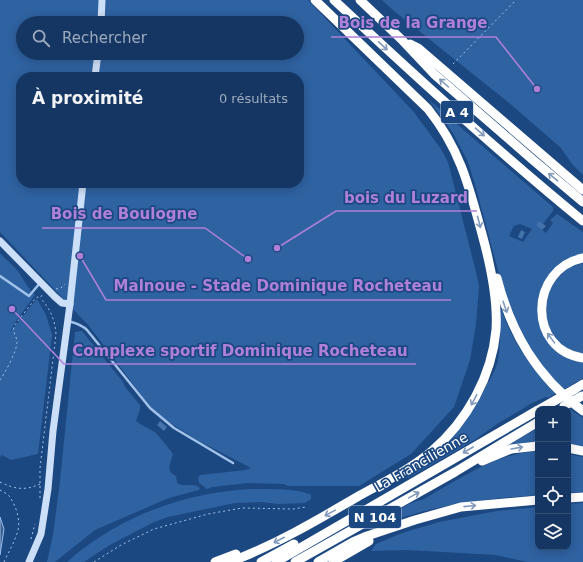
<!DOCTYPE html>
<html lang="fr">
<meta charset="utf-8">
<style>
body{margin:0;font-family:"DejaVu Sans",sans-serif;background:#22416b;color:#f1f3f6}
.controls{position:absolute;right:12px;bottom:12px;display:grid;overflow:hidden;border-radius:8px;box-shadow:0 2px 10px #0003}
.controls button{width:36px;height:36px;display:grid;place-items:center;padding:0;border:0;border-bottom:1px solid #345077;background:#153662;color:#f1f3f6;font:20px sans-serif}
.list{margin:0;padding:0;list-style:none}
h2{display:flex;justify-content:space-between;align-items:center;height:52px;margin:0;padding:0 16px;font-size:17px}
h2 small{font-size:13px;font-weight:400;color:#9dabbe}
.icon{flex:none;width:22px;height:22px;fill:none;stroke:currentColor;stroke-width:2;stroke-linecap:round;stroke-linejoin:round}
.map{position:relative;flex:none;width:583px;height:562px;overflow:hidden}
.search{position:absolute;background:#153662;box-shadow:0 2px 10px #0003;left:16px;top:16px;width:288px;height:44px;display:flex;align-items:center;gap:10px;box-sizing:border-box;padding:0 14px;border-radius:22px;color:#9dabbe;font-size:15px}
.panel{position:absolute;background:#153662;box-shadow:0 2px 10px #0003;left:16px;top:72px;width:288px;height:116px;border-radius:16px}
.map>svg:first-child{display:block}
</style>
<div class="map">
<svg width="583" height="562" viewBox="0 0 583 562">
<rect width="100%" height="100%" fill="#1c4882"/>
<g fill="#2f62a1" fill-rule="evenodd">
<path d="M0,0H308L413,111L441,149L448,162L476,272L479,286L476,324L470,360L454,407L411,454L359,486H288L284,484L248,483L212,487L207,489L199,483L198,478L200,475L246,470L251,468L197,440L155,413L89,326L0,232ZM23,23H297V53H23ZM21,77H299V183H21Z"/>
<path d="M382,0H583V175L572,164L561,148L508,102L394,11Z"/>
<path d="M429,100L553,207V211L543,224L539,221L536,225L546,233L553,223L550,220L557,214L583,232V256L574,258L540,294C537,304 536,318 541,328C543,332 548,336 551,340C560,352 567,360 583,362V378L565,389H562L542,368L525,341L504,293L476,188L468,162L453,133ZM520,224L532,229L523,242L509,236L514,226Z"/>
<path d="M0,253C5,259 11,263 16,269C23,277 27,288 35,295L14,324L10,332L37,299L46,315L52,335L38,454L11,460L2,455L0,457Z"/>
<path d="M583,263V354L568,349L557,341L547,324L546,300L553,282L568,268Z"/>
<path d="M500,311H502C513,343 532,369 556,393L548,398L546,397L532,403L497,424L473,441L408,478L406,474C445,449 464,429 485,388C490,379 496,370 498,360C501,344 499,327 500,311Z"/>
<path d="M82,331L123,382L125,387L140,405V409L136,421C142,426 149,428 156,433C158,435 171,451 173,454L169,467L171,473L176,476L177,483C184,488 193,482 200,488L199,490L169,498L95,530L55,562H47L53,535L60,481L75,332Z"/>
<path d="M570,409L583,418V447L568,446V410Z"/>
<path d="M538,428V443L509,445Z"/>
<path d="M538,451V495C483,499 430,505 379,526L377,525L373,526C382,519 412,500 422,500C458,480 496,453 538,451Z"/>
<path d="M568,454L583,457V492L568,493Z"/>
<path d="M250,489C264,489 299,488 311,495V499L305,503L278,504L263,502L235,503L168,517L154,522L108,546L84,562H67C117,517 183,493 250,489Z"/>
<path d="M583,503V562H527L496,555L407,550L371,551L376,544L402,533L439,522L497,511L538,507V547H568V504Z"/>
</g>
<path fill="#40618c" stroke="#94bcec" d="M0,517L4,529L0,555Z"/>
<g fill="#4472ab">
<path d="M539,221L546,226L542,230L536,225Z"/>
<path d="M521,230L525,232L522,239L518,237Z"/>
<path d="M160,421L167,427L164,431L157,425Z"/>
</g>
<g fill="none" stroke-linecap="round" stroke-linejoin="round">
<g stroke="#a1c2ea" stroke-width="1" stroke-dasharray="2 3" stroke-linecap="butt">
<path d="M453,64L516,0"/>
<path d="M56,289L61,288L65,284"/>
<path d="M0,380C5,373 17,351 17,342C17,336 12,333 14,326L35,299L37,297L40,298L42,295"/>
<path d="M0,482C14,489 25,491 40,484"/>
<path d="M0,490C3,492 8,494 10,497C17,508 22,524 16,536C13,545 8,553 4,562"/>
<path d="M40,498V468L56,334C55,320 50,308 40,298"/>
<path d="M31,539L35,524"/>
<path d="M94,562L121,545L154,529L208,514L242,508L293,509L306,507"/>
</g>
<g stroke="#a1c2ea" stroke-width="2.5">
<path d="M0,276L29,296L40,283"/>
<path d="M68,321C75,323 81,324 87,330L150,408L174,428L233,463"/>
</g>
<g stroke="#ccdff8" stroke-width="7">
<path d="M101,23L102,0"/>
<path d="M95,77L98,53"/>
<path d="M0,241L55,297L62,303L70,304"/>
<path d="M29,562L41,534L48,489L53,431L70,304L83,183"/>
</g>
<g stroke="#fff" stroke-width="9">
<path d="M334,0C415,76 497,151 583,221"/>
<path d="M360,0L401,39L434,74L533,160L583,202"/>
<path d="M410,44L418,48L583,190"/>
<path d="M583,258C529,269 527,350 583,358"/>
<path d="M497,278C511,333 537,377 583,411"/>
<path d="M575,389L583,384"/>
<path d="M540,409L556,400"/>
<path d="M568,448L583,451"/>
<path d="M482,461L511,449L538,446"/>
<path d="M568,498L583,497"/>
<path d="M215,562L236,554"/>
<path d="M230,562C275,545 316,521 357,497C382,483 410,470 432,451C467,421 492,376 496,330C498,299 490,263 482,234C469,186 460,149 428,109L315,0"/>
<path d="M261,562L294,544"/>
<path d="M276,562L538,410"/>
<path d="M295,562L455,472L538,422"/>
<path d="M318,562L353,542L367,536L415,520L461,507L538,500"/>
<path d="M333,562L369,541"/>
</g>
<g stroke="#fff" stroke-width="9">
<path d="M556,400L575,389"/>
<path d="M564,406L582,396"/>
</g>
</g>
<defs><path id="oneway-shaft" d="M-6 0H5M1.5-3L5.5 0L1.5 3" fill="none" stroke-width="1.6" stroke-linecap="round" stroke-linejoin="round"/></defs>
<g stroke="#829aba">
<use href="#oneway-shaft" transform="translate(383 46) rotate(43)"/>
<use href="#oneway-shaft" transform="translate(444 83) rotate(-138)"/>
<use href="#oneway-shaft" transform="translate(480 132) rotate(41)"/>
<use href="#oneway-shaft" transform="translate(553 177) rotate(-140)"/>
<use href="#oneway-shaft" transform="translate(479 222) rotate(75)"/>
<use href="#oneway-shaft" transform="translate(505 307) rotate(71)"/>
<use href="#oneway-shaft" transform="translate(551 338) rotate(-126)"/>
<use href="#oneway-shaft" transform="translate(474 400) rotate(118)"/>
<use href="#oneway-shaft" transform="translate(517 448) rotate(-10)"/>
<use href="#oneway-shaft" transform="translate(468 450) rotate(150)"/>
<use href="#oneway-shaft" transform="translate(414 495) rotate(-29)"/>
<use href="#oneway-shaft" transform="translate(470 506) rotate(-6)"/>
<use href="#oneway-shaft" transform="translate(330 513) rotate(151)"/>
<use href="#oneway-shaft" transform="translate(279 540) rotate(153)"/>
</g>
<g text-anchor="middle" stroke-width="3.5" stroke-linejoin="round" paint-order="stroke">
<g fill="#1c4882" stroke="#bbc8da" stroke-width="1">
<rect x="441" y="101" width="32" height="22" rx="3"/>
<rect x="349" y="506" width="52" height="22" rx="3"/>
</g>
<g font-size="13" font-weight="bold" fill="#fff">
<text x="457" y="117">A 4</text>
<text x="375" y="522">N 104</text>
</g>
<g font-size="14" fill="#fff" stroke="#1c4882">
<text transform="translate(421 462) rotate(-30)" y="5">La Francilienne</text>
</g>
</g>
<path fill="none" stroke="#b080d9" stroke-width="1.5" d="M537 89L496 37H331M277 248L336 211H477M248 259L205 228H42M80 256L106 300H451M12 309L64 364H416"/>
<g fill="#b080d9" stroke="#1c4882" stroke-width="1.5">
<circle cx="537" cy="89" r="4"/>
<circle cx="277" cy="248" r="4"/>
<circle cx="248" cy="259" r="4"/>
<circle cx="80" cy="256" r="4"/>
<circle cx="12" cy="309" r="4"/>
</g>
<g font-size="15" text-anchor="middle" font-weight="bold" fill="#b080d9" stroke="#1c4882" stroke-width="3.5" stroke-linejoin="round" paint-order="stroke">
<text x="413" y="28">Bois de la Grange</text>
<text x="406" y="203">bois du Luzard</text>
<text x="124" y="219">Bois de Boulogne</text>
<text x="278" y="291">Malnoue - Stade Dominique Rocheteau</text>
<text x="240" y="356">Complexe sportif Dominique Rocheteau</text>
</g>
</svg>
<div class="controls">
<button>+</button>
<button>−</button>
<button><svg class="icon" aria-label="locate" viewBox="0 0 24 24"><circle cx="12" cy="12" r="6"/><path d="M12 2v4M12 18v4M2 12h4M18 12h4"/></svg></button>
<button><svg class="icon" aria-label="layers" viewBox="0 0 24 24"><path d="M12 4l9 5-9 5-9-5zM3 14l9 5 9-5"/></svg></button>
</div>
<div class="search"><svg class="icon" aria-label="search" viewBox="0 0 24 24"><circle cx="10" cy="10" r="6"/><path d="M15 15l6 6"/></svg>Rechercher</div>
<section class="panel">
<h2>À proximité<small>0 résultats</small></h2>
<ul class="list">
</ul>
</section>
</div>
